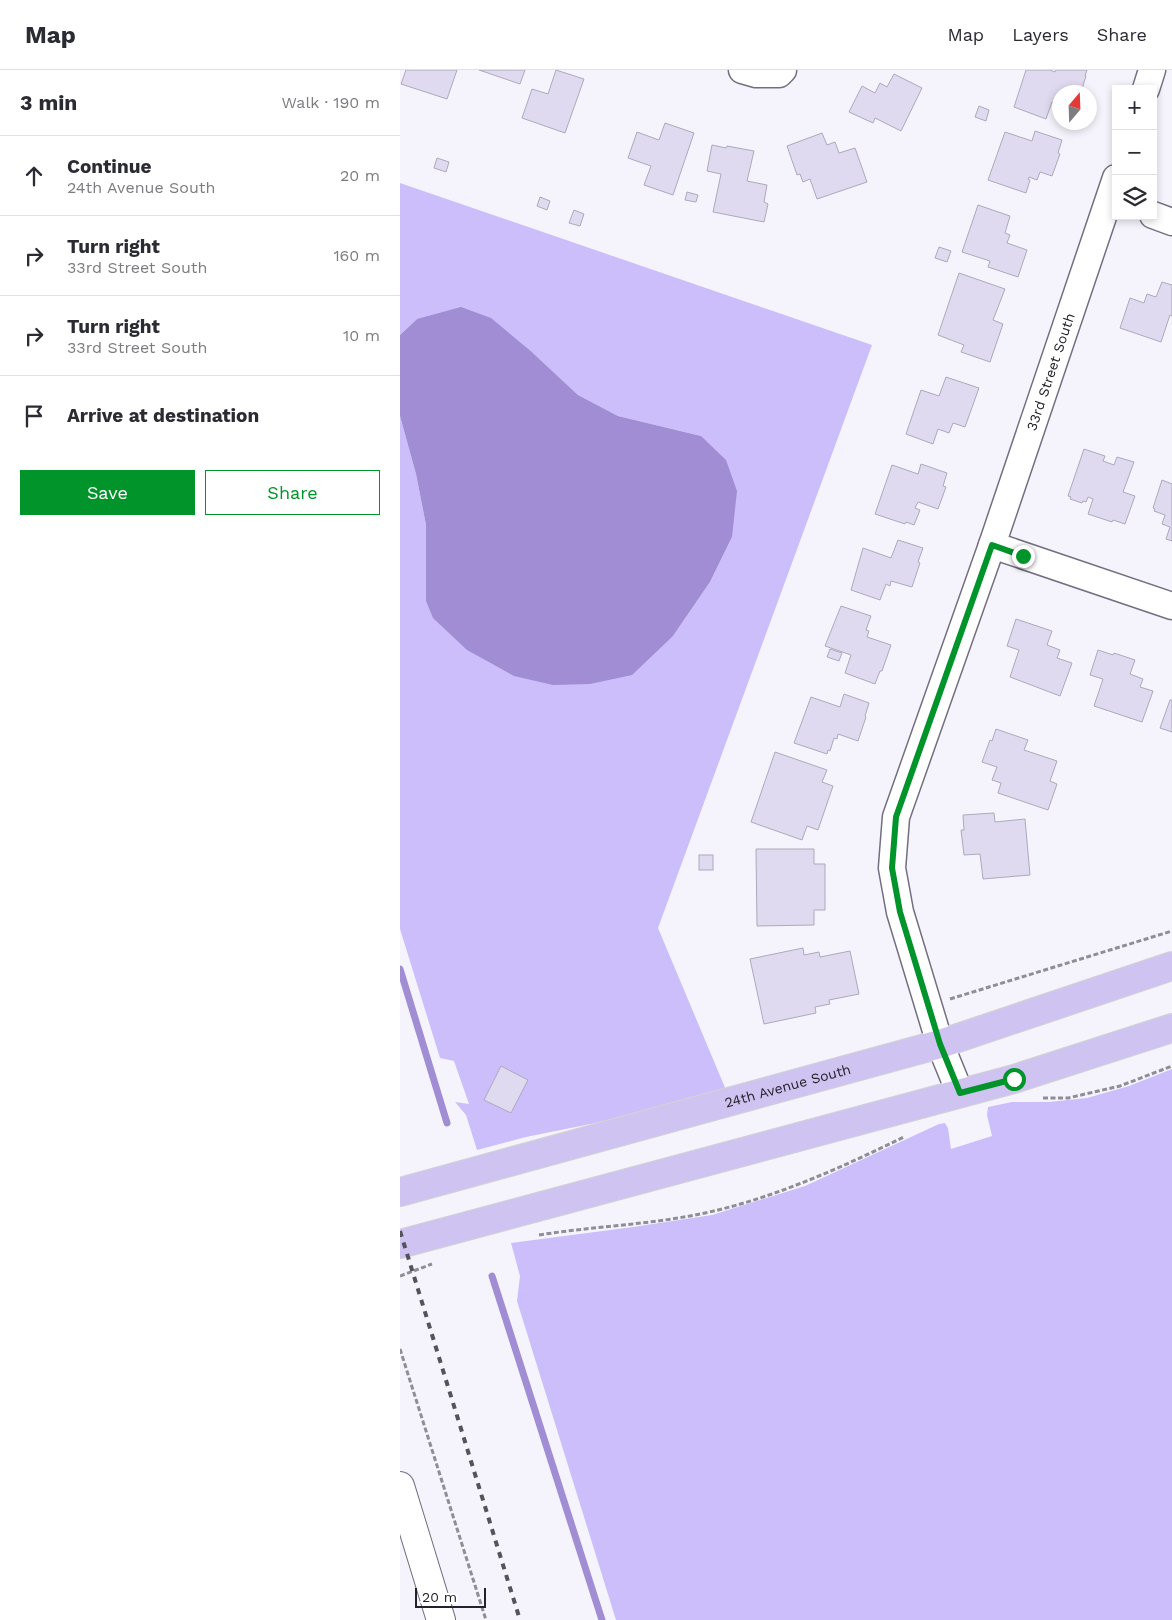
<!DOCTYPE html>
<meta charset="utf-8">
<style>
body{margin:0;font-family:"Work Sans",sans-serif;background:#f7f7f7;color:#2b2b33}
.controls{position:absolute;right:15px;top:15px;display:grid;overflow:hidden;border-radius:0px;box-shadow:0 2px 8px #0003}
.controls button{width:45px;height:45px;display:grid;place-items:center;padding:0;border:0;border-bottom:1px solid #e1e1e2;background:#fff;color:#2b2b33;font:25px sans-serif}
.compass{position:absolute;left:652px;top:15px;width:45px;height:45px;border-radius:50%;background:#fff;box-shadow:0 2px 8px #0003;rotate:19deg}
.scale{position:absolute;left:15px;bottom:12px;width:71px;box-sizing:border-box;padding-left:5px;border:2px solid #232129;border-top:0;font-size:14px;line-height:18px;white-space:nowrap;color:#232129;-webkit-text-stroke:4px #fff;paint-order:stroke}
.stop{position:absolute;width:15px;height:15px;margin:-11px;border:4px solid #00942a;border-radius:50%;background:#fff}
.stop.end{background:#00942a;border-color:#fff;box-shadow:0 1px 5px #0008}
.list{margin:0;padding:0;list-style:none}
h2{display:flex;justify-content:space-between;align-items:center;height:65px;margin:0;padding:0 20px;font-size:21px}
h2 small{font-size:16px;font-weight:400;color:#7c7c81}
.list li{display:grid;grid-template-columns:32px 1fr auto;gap:15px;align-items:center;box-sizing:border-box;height:80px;padding:0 20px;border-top:1px solid #e1e1e2}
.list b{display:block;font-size:19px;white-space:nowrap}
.list p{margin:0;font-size:16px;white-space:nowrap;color:#7c7c81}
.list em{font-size:16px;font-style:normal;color:#7c7c81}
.actions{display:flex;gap:10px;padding:15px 20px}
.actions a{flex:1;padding:11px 0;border:1px solid #00942a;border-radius:0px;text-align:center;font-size:18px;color:#00942a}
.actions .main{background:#00942a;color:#fff}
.icon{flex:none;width:28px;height:28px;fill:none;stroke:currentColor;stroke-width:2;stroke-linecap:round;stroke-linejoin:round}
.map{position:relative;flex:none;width:772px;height:1550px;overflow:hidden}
header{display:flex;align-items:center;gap:30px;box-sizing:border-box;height:70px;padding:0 25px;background:#fff;border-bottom:1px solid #e1e1e2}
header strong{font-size:24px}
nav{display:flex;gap:28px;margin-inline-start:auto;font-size:18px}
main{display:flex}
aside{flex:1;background:#fff}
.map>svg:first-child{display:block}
</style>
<header>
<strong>Map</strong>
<nav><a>Map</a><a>Layers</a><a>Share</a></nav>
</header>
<main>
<aside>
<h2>3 min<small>Walk · 190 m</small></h2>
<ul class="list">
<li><svg class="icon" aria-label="ahead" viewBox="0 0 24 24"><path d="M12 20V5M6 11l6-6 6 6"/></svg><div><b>Continue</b><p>24th Avenue South</p></div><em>20 m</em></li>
<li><svg class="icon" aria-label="right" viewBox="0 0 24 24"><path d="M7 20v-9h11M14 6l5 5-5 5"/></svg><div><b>Turn right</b><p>33rd Street South</p></div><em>160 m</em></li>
<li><svg class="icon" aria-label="right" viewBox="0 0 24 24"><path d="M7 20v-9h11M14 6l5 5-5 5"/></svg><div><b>Turn right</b><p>33rd Street South</p></div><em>10 m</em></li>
<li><svg class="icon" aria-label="arrive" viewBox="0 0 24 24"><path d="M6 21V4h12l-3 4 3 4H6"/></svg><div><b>Arrive at destination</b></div></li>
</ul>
<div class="actions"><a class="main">Save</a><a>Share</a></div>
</aside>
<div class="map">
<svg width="772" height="1550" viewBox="0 0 772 1550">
<rect width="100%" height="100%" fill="#f5f4fc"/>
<g fill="#ccbefb">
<path d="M0,113L472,275L258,858L326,1020L255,1041L126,1067L77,1080L66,1045L55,1032L69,1034L54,991L40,988L0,859V346L16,404L26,455V531L273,566L310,512L332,467L301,366L218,346L178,325L133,283L17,249L0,265Z"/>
<path d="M772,999V1550H216L117,1231L120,1206L111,1173L233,1157L312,1145L405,1116L539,1054L545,1053L548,1058L551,1079L592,1066L587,1045L588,1037L612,1032H649L687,1028L729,1016Z"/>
</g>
<path fill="#a08dd4" d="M61,237L91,248L133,283L178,325L218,346L301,366L326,390L337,421L332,467L310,512L273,566L232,605L190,614L153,615L114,606L67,580L33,548L26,531V455L16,404L0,346V265L17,249Z"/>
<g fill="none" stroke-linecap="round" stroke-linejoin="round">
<g stroke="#a08dd4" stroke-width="7">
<path d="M0,899L47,1053"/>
<path d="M92,1206L202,1550"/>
</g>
</g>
<g fill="#dfdaef" stroke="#ada9bd">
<path d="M6,0H57L47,29L1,14Z"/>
<path d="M79,0H125L120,14Z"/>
<path d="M156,0L184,9L165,63L122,48L132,19L148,24Z"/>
<path d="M626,0H650L655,2L656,0H687L685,6H686L681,22H660V35L652,32L646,49L614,37Z"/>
<path d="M494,4L522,18L501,61L475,48L473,53L449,42L462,16L475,23L480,13L487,17Z"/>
<path d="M579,36L589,40L586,51L575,47Z"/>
<path d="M265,53L294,63L273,125L244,115L251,96L228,88L237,62L259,70Z"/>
<path d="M635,61L662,70L658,83L660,84L652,106L640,102L637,110L629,107L628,109L630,110L626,123L588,110L605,62L632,71Z"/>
<path d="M422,63L427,75L435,72L439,83L455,78L467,112L417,129L410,109L403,112L400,104L397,105L387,76Z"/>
<path d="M312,75L326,78L327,76L354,81L347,111L367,115L364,132L368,134L364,152L313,142L321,104L307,101Z"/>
<path d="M37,88L49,92L46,102L34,98Z"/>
<path d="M287,122L298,125L296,132L285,130Z"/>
<path d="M140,127L150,131L147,140L137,136Z"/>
<path d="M578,135L610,146L605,163L610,165L607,173L627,180L618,207L588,197L590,191L562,182Z"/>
<path d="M174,140L184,144L180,156L169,153Z"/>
<path d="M539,177L551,181L547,192L535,188Z"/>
<path d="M559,203L605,219L593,250L603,254L590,292L561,282L564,275L538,265Z"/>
<path d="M762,212L772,215V246L770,245L761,272L720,258L730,228L744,233L747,224L756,227Z"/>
<path d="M546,307L579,318L565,357L553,353L549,363L538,359L533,374L506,364L521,320L539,326Z"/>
<path d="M684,379L705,386L703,391L714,395L717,387L734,392L723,422L735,426L725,454L713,450L712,452L688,444L693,429L688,427L686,432L683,431L682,433L670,429L671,427L668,426Z"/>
<path d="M521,394L547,403L543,416L546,417L538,439L518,432L515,438L520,440L514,455L506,452L505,454L475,444L492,395L518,404Z"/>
<path d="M762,410L772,414V471L766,469L770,457L762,454L765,445L754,441L755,439L753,438Z"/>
<path d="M498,470L523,478L518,492L520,493L512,517L491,511L490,516L486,514L480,530L451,520L463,478L491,488Z"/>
<path d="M441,536L471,546L466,560L469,561L467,567L491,575L482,601H480L475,614L445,603L451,585L425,576Z"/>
<path d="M616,549L652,561L647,575L660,580L657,588L672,593L660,626L610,607L619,580L607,576Z"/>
<path d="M430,579L442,583L439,591L427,587Z"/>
<path d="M698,580L713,585L714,583L735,590L730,604L743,609L740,617L753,621L742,652L694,636L703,609L690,605Z"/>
<path d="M444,624L469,633L465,646L466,647L458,671L438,664L437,669L434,668L430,681L428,680L427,684L394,673L411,627L440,637Z"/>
<path d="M770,630H772V662L760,658Z"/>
<path d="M596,659L628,670L624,680L657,691L650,711L657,714L648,740L598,723L601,713L592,710L597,697L582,692L590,670L592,671Z"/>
<path d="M375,682L427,700L422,712L433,716L418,760L407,756L402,770L351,752Z"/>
<path d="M594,743L595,752L625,749L630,805L583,809L580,784L564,785L561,760H564L563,745Z"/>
<path d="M356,779H414V794H425V840H414V855L357,856Z"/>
<rect x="299" y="785" width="14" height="15"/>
<path d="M403,878L404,885L419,882L420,887L450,881L459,924L429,930L430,934L415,937L416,943L364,954L350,889Z"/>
<path d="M101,996L128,1010L111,1043L84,1030Z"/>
</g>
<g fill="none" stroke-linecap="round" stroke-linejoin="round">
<g stroke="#736f81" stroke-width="29">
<g id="minor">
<path d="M342,0L356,4H379L383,0"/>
<path d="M746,19L752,0"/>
<path d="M753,145L772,152"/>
<path d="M592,475L772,536"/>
<path id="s1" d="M560,1023L540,974L500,842L492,798L496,747L592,475L716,108"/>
</g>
</g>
<g stroke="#736f81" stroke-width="30">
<path id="secondary" d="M0,1416L41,1550"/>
</g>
<g stroke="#d3d3d4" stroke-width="30">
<g id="primary">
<path id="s2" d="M0,1122L540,974L772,896"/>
<path d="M0,1174L614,1009L772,958"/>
</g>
</g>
<g stroke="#8f8d95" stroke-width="3" stroke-dasharray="5 2.5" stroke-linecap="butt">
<path d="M550,929L772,861"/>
<path d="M643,1028H668L720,1016L772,996"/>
<path d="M139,1165C189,1157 240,1155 290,1146C366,1132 436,1100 504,1067"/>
<path d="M0,1206L32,1194"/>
<path d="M0,1279L86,1550"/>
</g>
<use href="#minor" stroke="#fff" stroke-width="26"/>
<use href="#secondary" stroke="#fff" stroke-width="28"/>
<use href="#primary" stroke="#cfc4f1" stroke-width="28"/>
<path stroke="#54525a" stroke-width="4" stroke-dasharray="6 6" stroke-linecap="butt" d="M0,1161L120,1550"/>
</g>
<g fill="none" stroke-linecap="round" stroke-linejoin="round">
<path stroke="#00942a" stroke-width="6" d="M614,1009L560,1023L540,974L500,842L492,798L496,747L592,475L623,486"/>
</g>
<g text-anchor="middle" stroke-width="4.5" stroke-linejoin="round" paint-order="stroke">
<g font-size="14" fill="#232129" stroke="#fff">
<text dy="5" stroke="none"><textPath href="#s1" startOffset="758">33rd Street South</textPath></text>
<text dy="5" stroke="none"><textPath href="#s2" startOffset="402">24th Avenue South</textPath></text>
</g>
</g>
</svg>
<div class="controls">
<button>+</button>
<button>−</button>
<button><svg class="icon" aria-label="layers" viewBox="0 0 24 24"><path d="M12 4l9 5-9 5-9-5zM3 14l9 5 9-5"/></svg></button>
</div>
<svg class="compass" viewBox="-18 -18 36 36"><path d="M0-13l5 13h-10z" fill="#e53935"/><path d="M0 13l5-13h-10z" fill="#7c7c81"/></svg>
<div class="scale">20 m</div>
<div class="stop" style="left:614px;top:1009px"></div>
<div class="stop end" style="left:623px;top:486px"></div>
</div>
</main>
